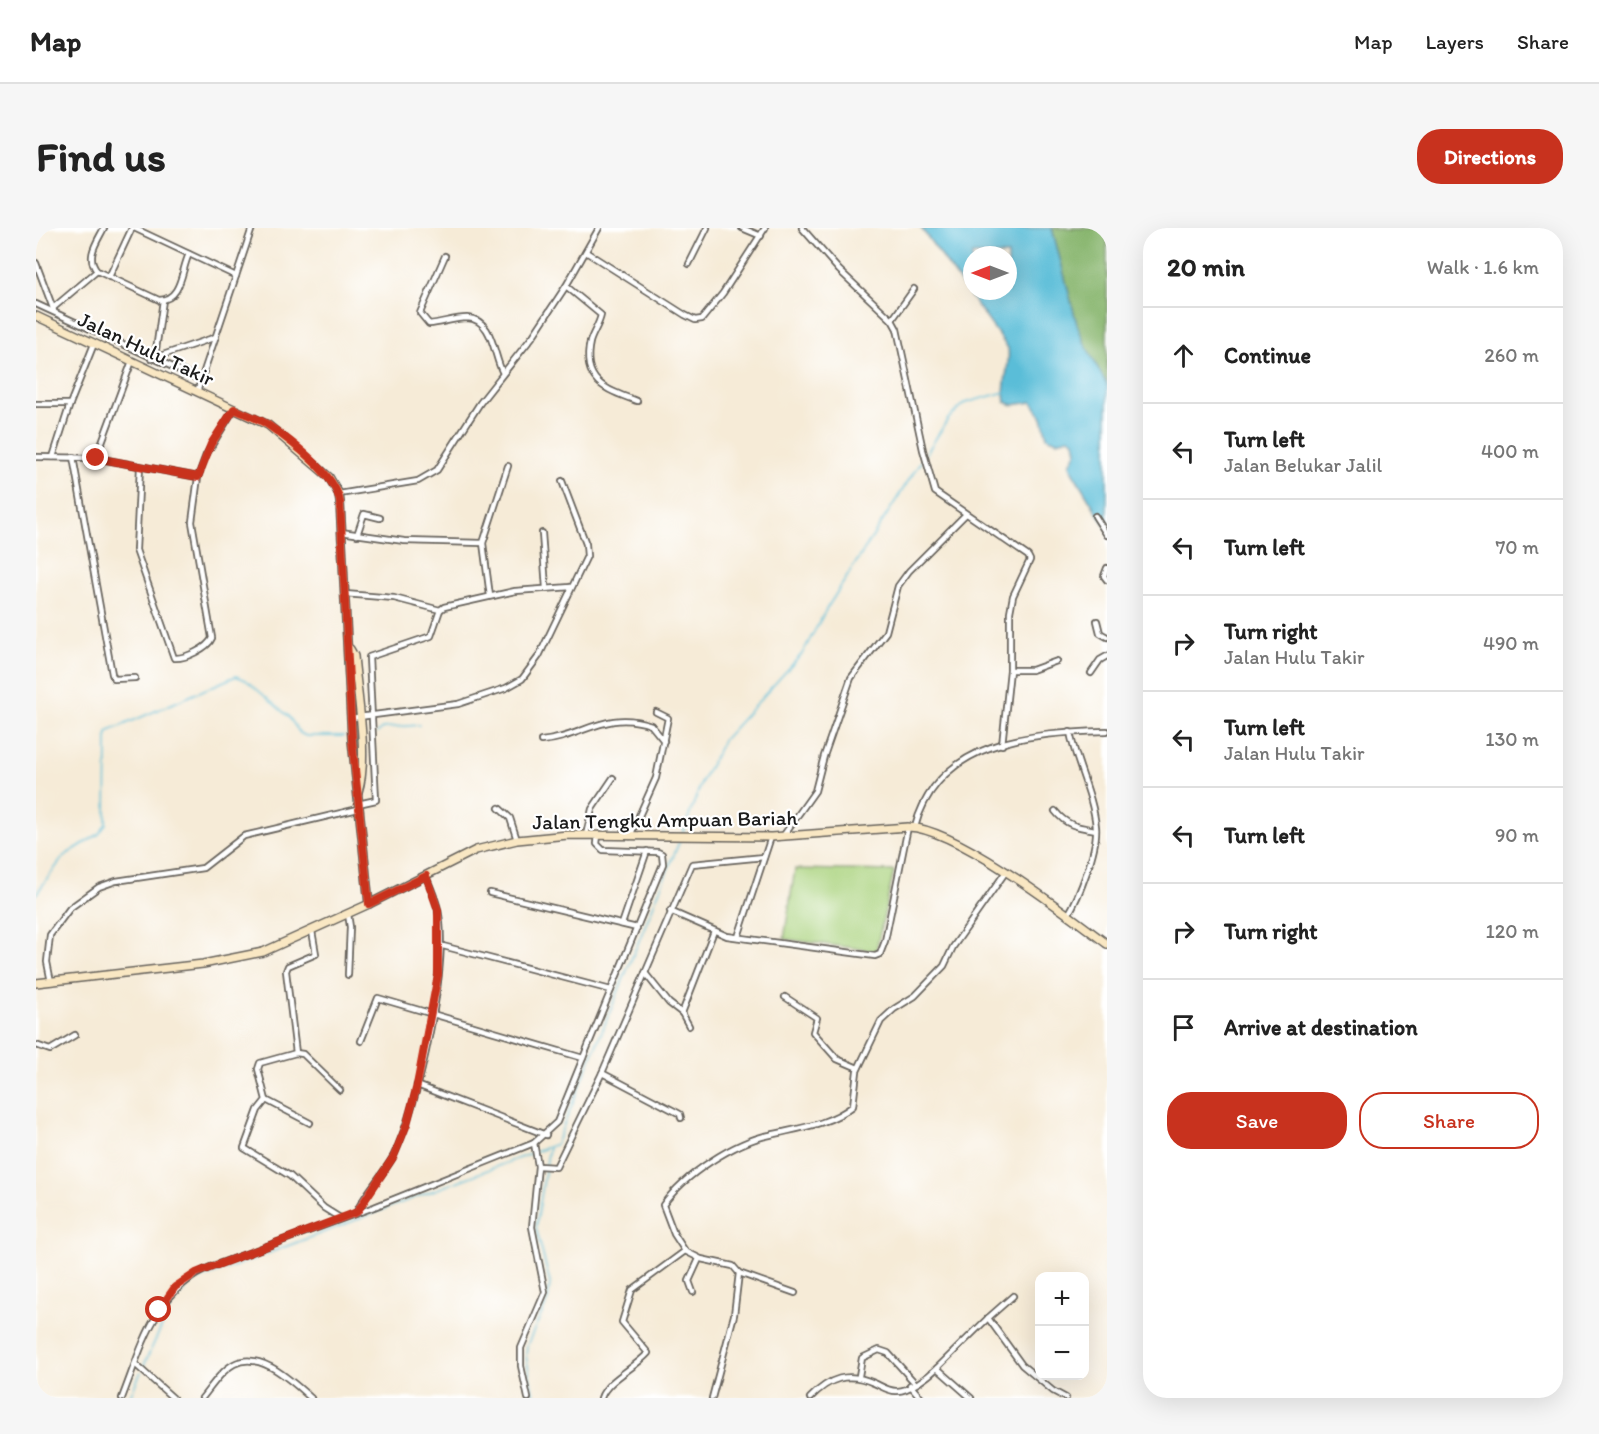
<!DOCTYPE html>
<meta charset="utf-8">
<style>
body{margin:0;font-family:Itim,sans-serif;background:#f6f6f6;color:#222}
.controls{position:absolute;right:18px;bottom:18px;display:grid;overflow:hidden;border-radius:12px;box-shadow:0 6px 24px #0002}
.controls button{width:54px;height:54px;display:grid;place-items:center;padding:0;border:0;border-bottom:2px solid #e0e0e0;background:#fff;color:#222;font:30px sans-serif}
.compass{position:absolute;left:927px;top:18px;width:54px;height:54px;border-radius:50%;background:#fff;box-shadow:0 6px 24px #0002;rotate:270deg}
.stop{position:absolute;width:18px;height:18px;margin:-14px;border:4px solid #c8321e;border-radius:50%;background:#fff}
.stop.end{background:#c8321e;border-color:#fff;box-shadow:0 2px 6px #0008}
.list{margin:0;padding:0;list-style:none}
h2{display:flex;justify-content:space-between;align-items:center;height:78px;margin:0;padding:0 24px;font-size:26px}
h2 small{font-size:20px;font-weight:400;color:#767676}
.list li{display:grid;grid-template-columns:39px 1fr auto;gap:18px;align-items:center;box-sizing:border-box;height:96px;padding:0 24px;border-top:2px solid #e0e0e0}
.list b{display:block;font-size:22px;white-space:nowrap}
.list p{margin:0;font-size:20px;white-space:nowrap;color:#767676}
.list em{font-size:20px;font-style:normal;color:#767676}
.actions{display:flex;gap:12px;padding:18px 24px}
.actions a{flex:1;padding:14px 0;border:2px solid #c8321e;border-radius:24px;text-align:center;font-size:21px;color:#c8321e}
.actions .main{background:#c8321e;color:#fff}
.icon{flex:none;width:33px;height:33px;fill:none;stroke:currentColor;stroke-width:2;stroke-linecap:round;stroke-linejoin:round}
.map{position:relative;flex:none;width:1071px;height:1170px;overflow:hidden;border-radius:24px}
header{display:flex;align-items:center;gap:36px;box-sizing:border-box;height:84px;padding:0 30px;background:#fff;border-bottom:2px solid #e0e0e0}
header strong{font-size:28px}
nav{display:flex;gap:33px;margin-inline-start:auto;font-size:21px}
.intro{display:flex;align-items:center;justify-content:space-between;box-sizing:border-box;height:144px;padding:0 36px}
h1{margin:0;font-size:42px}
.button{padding:15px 27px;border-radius:24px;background:#c8321e;color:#fff;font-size:21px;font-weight:700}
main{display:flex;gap:36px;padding:0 36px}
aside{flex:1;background:#fff;border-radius:24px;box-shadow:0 6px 24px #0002}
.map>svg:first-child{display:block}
</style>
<header>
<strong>Map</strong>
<nav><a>Map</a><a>Layers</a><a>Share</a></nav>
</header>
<div class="intro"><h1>Find us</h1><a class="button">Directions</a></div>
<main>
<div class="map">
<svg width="1071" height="1170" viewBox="0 0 1071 1170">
<rect width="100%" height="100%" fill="#fff"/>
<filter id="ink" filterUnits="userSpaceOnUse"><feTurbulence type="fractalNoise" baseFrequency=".0167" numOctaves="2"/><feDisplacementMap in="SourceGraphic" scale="12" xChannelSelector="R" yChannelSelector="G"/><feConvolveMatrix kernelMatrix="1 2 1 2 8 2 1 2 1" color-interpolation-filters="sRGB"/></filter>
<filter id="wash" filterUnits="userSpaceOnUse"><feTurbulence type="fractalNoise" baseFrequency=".008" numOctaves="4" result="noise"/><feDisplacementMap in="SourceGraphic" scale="24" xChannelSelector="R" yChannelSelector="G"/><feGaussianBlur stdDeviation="1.35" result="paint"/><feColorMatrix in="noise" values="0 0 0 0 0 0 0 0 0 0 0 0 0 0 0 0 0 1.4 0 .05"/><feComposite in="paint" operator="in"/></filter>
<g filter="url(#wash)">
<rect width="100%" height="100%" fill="#f6ebd7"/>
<path fill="#aad37e" stroke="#63784d" stroke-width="1.5" d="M759,641L858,643L840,723L748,711Z"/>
<path fill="#87b56d" stroke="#526844" stroke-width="1.5" d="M1016,0H1071V157C1038,115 1028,51 1016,0Z"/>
<path fill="#5abdd8" stroke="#3b6c7a" stroke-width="1.5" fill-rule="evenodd" d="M885,0H1016L1041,96L1049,116L1071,157V301L1036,243L1034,236L1041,223L1039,214L1033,210L1021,213L1011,209L1006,189L996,174L977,177L969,174C965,155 975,139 972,120ZM936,27H972V63H936Z"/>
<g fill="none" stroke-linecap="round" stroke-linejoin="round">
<g stroke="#5abdd8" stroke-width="1.5">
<path d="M890,226L912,191L929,175L969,164"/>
<path d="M341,505L347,500L383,497"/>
<path d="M647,604L666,553L688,511L766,426L791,380L887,230"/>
<path d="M0,666L28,628L63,606L70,596L71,504L200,448L210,452L252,488L264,505L270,508H308"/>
<path d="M107,1139L135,1078L154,1055L520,916L644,612"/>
<path d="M93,1170L105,1144"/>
<path d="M498,1170L490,1128L491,1117L512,1072L514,1055L500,1000L513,919"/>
</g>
</g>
</g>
<g filter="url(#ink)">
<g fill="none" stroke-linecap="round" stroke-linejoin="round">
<g stroke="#68645d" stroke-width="8">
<g id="street">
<path d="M68,0C61,14 49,29 61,43L123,72C146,72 145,42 153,26"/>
<path d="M98,0L200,48L161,164"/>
<path d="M706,0L725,8"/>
<path d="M766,0L803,42L856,92L861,101L887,222L899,264L992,328L994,332L977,368L974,384V442L966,517"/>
<path d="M0,3L1,0"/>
<path d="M550,24L649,87L659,92L666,91L687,65L729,0"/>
<path d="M409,28L384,85L393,96C406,95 418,90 431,90C458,91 457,128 467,145"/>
<path d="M0,35L18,83"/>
<path d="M653,36L671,0"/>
<path d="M200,48L216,0"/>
<path d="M73,49L96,0"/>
<path d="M530,58L565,87C563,97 557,104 554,114C545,154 571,162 601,173"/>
<path d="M0,76L165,152"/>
<path d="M17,80L61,43"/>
<path d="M856,92L878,61"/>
<path d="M119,129L127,72"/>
<path d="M115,131L180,109"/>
<path d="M0,176H34L17,229"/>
<path d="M34,176L58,116"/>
<path d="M0,229L60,230L162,249L170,227L198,181"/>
<path d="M37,229L76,446L78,451L99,450"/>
<path d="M60,230L96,133"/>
<path d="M104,239L100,322L138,430C149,431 172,420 176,410L156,294L162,249"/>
<path d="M303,266L382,253L401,242L444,175L497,108L530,58L563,0"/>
<path d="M1059,288L1071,307"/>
<path d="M305,304L368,313L447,315"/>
<path d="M506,305L510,360"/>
<path d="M321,307L328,286L344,290"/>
<path d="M1071,340L1068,348L1071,352"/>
<path d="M309,366L358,370L404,382"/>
<path d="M454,368L447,315L472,238"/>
<path d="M1061,393L1064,405L1071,409"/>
<path d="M974,442H996L1021,433"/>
<path d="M1055,445L1064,432L1071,428"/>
<path d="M315,490L422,476L470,460L486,451L503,428L551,328L550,316L526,253"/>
<path d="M505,513C546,510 569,481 615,497L628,513"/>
<path d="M322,576L340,572L333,429L395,408L404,382L408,379L479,363L535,359"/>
<path d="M463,580L474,590L481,612"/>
<path d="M1019,583C1031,598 1041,599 1060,602"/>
<path d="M879,599C902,512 995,505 1071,503"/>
<path d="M550,607L556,581L577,550"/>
<path d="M594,608L620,550L632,490L620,484"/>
<path d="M747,608L779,563L788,528L815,450L850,404L862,358L873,343L930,286"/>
<path d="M454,665L601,700"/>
<path d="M634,683L691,708L839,728L844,726L849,713L872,599"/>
<path d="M312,686L314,699L312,747"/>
<path d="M1032,687C1043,669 1062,620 1060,599C1057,566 1040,536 1034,504"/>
<path d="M586,696L611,623"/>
<path d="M702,709L735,609"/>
<path d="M403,717L575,762"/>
<path d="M609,745L633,775L646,785"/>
<path d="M15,754L11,734L14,707L34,680L63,659L80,653L167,640L208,608L322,581"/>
<path d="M749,769L781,790L777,804L801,831L822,840"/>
<path d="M653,798L646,785L678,703"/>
<path d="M0,817L14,822L39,807"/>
<path d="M260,825L250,743L252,738L280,726L276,703"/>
<path d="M547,830L627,636L626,626L622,624L567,622L561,616L562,607"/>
<path d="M566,845L656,636L728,629"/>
<path d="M381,857L510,907"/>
<path d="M230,872L274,895"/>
<path d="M502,938L520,939L566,845L644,886L645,890"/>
<path d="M321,984C323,973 351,942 358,927C382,878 414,735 402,682C400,671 394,659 390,648"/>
<path d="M304,990L288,980L254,948L208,920L222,882L230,872L222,841L224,835L260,825L267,826L304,862"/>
<path d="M703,1045L759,1065"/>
<path d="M657,1064L653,1053L663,1031"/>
<path d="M977,1068L952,1090L986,1137L1017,1163L1030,1170"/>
<path d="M99,1136L137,1170"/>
<path d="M901,1140L952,1090"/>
<path d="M823,1148L826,1130L843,1122L852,1125L879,1155"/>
<path d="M874,1157L885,1170"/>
<path d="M86,1170C107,1116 119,1062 177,1038L338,979L498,915L521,894L547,830L342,770L325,813"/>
<path d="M166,1170C175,1159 185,1143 198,1136C225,1122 256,1154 275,1170"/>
<path d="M492,1170L485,1138V1120L509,1064L496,999L502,938L498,915"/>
<path d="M565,1170C571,1152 598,1141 612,1125L586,1094L596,1062L649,1023"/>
<path d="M676,1170L698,1087L703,1045L697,1038L665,1031L649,1023L638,1006L627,977C648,947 698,914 734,907C763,900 793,897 817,878L821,843L845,793L858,781L879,768L908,738L917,719L969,645"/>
<path d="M774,1170C793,1150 812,1143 838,1155C845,1158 852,1163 860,1163C872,1164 893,1148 901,1140L935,1170"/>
</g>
</g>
<g stroke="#68645d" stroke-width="10">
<g id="secondary">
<path d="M0,88L232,197L293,249L303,266L304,274L316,512L333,676"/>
<path d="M314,421L318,428C321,465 333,530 322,564"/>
<path d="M0,755L167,736L227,724L333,676L440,622L481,612L532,607L735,609L872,599C920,600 1030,685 1071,716"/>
</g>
</g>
<use href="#street" stroke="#fff" stroke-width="4.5"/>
<use href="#secondary" stroke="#f9e7c3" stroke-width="7"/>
</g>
</g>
<g fill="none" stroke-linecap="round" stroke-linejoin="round" filter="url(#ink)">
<path stroke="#c8321e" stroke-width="8" d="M60,230L162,249L175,216L198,181C209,186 222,190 232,197C255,213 300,247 304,274L316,512L333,676L390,648L402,682V747L381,857L371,896L358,928L321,984L160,1045L139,1059L123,1082"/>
</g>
<g text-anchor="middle" stroke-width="4.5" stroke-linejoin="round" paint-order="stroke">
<g font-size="21" fill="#1c1c1c" stroke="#fff">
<text transform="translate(110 121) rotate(25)" y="7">Jalan Hulu Takir</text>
<text transform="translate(629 592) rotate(-1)" y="7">Jalan Tengku Ampuan Bariah</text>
</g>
</g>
</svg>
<div class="controls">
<button>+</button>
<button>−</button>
</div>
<svg class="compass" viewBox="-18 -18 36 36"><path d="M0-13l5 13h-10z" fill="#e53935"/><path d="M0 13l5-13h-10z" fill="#767676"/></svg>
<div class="stop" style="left:123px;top:1082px"></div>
<div class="stop end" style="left:60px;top:230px"></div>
</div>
<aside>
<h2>20 min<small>Walk · 1.6 km</small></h2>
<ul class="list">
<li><svg class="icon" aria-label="ahead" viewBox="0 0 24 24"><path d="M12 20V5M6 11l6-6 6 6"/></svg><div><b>Continue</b></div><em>260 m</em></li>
<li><svg class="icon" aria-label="left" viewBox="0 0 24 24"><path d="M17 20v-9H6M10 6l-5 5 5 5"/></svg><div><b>Turn left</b><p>Jalan Belukar Jalil</p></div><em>400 m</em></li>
<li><svg class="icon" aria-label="left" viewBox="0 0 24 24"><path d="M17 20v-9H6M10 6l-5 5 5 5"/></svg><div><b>Turn left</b></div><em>70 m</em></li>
<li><svg class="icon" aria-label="right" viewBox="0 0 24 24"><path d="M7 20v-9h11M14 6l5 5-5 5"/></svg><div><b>Turn right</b><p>Jalan Hulu Takir</p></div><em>490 m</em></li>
<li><svg class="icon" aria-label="left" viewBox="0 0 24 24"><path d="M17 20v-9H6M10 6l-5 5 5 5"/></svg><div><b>Turn left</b><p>Jalan Hulu Takir</p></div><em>130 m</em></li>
<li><svg class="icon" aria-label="left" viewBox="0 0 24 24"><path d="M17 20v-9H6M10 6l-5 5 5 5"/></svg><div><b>Turn left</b></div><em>90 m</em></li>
<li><svg class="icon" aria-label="right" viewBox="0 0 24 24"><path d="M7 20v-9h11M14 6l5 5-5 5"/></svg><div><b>Turn right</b></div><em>120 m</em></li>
<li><svg class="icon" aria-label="arrive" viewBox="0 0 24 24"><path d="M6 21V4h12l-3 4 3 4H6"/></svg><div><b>Arrive at destination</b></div></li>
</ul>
<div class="actions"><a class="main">Save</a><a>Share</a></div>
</aside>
</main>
